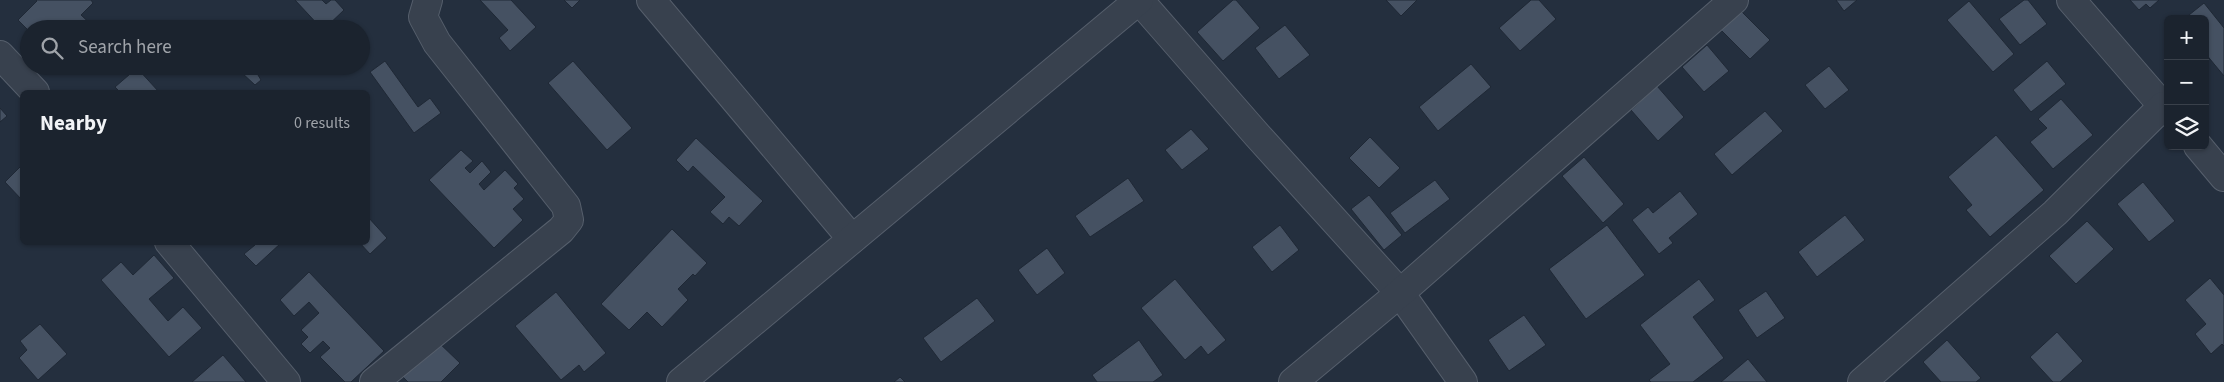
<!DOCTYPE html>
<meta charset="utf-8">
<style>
body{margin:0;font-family:"Source Sans 3",sans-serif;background:#242b36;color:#f1f3f6}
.controls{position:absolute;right:15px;top:15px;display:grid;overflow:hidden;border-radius:8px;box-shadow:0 1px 4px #0004}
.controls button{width:45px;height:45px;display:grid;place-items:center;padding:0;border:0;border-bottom:1px solid #39404a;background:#1b232e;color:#f1f3f6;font:25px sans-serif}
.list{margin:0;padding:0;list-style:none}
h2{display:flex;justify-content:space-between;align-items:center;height:65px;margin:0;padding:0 20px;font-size:21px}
h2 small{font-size:16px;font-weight:400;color:#a0a4aa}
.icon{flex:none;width:28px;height:28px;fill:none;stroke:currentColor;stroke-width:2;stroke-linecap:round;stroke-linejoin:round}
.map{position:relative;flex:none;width:2224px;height:382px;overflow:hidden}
.search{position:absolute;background:#1b232e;box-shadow:0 1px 4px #0004;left:20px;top:20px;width:350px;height:55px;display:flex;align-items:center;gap:12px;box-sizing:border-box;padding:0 18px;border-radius:28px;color:#a0a4aa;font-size:19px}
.panel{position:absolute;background:#1b232e;box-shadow:0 1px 4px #0004;left:20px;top:90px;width:350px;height:155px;border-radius:8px}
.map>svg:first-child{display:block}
</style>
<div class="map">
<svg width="2224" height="382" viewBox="0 0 2224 382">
<rect width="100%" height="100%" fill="#242f3e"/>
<g fill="#455162" stroke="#1f2835">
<path d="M36,0H91L93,3L81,15L96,29H29V31L18,20L37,1Z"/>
<path d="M295,0H322L326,4L331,0H335L344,10L324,29H322Z"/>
<path d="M480,0H511L536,27L510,51L499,38L508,30Z"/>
<path d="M564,0H580L572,8Z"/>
<path d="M1233,0H1236L1260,28L1223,61L1197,32Z"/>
<path d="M1386,0H1417L1401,16Z"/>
<path d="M1531,0H1539L1556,19L1520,51L1499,28Z"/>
<path d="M1836,0H1857L1844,11Z"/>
<path d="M2024,0H2028L2047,24L2020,45L1999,19Z"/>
<path d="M2130,0H2159L2150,8L2146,4L2139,10Z"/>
<path d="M1969,1L2014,54L1993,72L1947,20Z"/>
<path d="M2204,3L2224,28V76L2205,53V19H2184Z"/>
<path d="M1738,8L1770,40L1750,59L1718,27Z"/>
<path d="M1285,25L1310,55L1279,79L1255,48Z"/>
<path d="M1707,45L1729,71L1704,92L1682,67Z"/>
<path d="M385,61L418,107L430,98L441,113L414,133L370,72Z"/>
<path d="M573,61L632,128L607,150L548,83Z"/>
<path d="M2047,61L2066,84L2031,112L2013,90Z"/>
<path d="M1471,64L1491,87L1438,131L1419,107Z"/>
<path d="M233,66H269L258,75L261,80L255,85L241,72L239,74Z"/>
<path d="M1829,66L1849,90L1825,109L1805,85Z"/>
<path d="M137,68L159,92H120L115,87Z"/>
<path d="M1657,86L1684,117L1658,141L1631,110Z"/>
<path d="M2061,99L2093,135L2053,169L2030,142L2047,128L2038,119Z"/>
<path d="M0,108L7,116L0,122Z"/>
<path d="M1765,111L1783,131L1732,175L1714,154Z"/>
<path d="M1191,129L1209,149L1182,170L1165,150Z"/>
<path d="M1996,135L2044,190L1990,237L1966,210L1972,205L1948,177Z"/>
<path d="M1370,137L1400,168L1379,188L1349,158Z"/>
<path d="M696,138L763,201L739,226L729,217L723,224L710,212L725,197L693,166L688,172L676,160Z"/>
<path d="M461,150L473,161L465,168L470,173L482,161L491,172L479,184L484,190L505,170L518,184L514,188L524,199L513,209L523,220L494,248L429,180Z"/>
<path d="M1584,157L1624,204L1603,223L1562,176Z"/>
<path d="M22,165V200L5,182Z"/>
<path d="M1128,178L1144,201L1090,237L1075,216Z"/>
<path d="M1435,180L1450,199L1405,233L1390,213Z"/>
<path d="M2143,182L2175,221L2149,242L2117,204Z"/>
<path d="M1680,191L1698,214L1669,238L1673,243L1659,254L1632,220L1648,207L1653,213Z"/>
<path d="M1369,195L1402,235L1384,250L1351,209Z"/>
<path d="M1845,215L1865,240L1817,277L1798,252Z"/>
<path d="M368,217L387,238L370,254L359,242H368Z"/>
<path d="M2087,221L2114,249L2076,284L2049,256Z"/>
<path d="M1280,225L1299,250L1272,272L1252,247Z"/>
<path d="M1607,225L1645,275L1586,319L1549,269Z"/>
<path d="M672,229L707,263L695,276L693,274L678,289L688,300L662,327L647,312L629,330L601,304Z"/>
<path d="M253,242H281V243L256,266L244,254L255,245Z"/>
<path d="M1047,248L1065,273L1037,295L1018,270Z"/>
<path d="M154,255L174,278L149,299L168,321L183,307L202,328L169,357L101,280L121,262L133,275Z"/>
<path d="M309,272L384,351L351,382H345L320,357L330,348L323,341L310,353L301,344L308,337L301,330L319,313L309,302L294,316L280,300Z"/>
<path d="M2210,278L2224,295V346L2222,344L2211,354L2195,334L2206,324L2185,300Z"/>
<path d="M1175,279L1226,340L1208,355L1201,346L1185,360L1141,308Z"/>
<path d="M1699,279L1715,300L1693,317L1724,358L1693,382H1651L1649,380L1670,364L1640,325Z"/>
<path d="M1766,291L1785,318L1757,338L1738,310Z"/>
<path d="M556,292L606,353L584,372L579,365L561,380L515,326Z"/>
<path d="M977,298L995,321L941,362L923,338Z"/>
<path d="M1524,315L1546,345L1509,371L1488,340Z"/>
<path d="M40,324L67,354L38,380L19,358L27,350L20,341Z"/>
<path d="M2057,332L2083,361L2060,382H2053L2030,357Z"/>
<path d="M435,339L460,363L441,382H408L400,374Z"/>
<path d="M1139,340L1163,375L1153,382H1097L1092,375Z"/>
<path d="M1947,340L1981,378L1976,382H1941L1923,362Z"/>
<path d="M223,355L246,382H192Z"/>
<path d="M1748,359L1767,382H1721Z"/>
<path d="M900,377L905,382H894Z"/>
</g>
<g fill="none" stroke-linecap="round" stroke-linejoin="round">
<g stroke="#565f6c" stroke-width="30">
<g id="minor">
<path d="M651,0L852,239"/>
<path d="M1139,0L1257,135L1400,293L1463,382"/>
<path d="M2071,0L2168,112"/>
<path d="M0,55L35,92"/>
<path d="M2198,146L2224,177"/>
<path d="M169,242L286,382"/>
<path d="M374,382L561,230L569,220L566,206L437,43L423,17L428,0"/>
<path d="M681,382L1139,0"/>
<path d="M1293,382L1400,293L1734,0"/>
<path d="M1862,382L2055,213L2163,106"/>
</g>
</g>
<use href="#minor" stroke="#38414e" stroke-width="28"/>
</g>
</svg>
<div class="controls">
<button>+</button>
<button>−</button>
<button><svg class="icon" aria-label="layers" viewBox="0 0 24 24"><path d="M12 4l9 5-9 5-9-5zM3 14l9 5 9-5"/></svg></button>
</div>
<div class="search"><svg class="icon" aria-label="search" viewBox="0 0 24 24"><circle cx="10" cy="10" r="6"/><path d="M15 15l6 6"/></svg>Search here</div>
<section class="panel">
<h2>Nearby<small>0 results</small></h2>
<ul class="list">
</ul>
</section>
</div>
